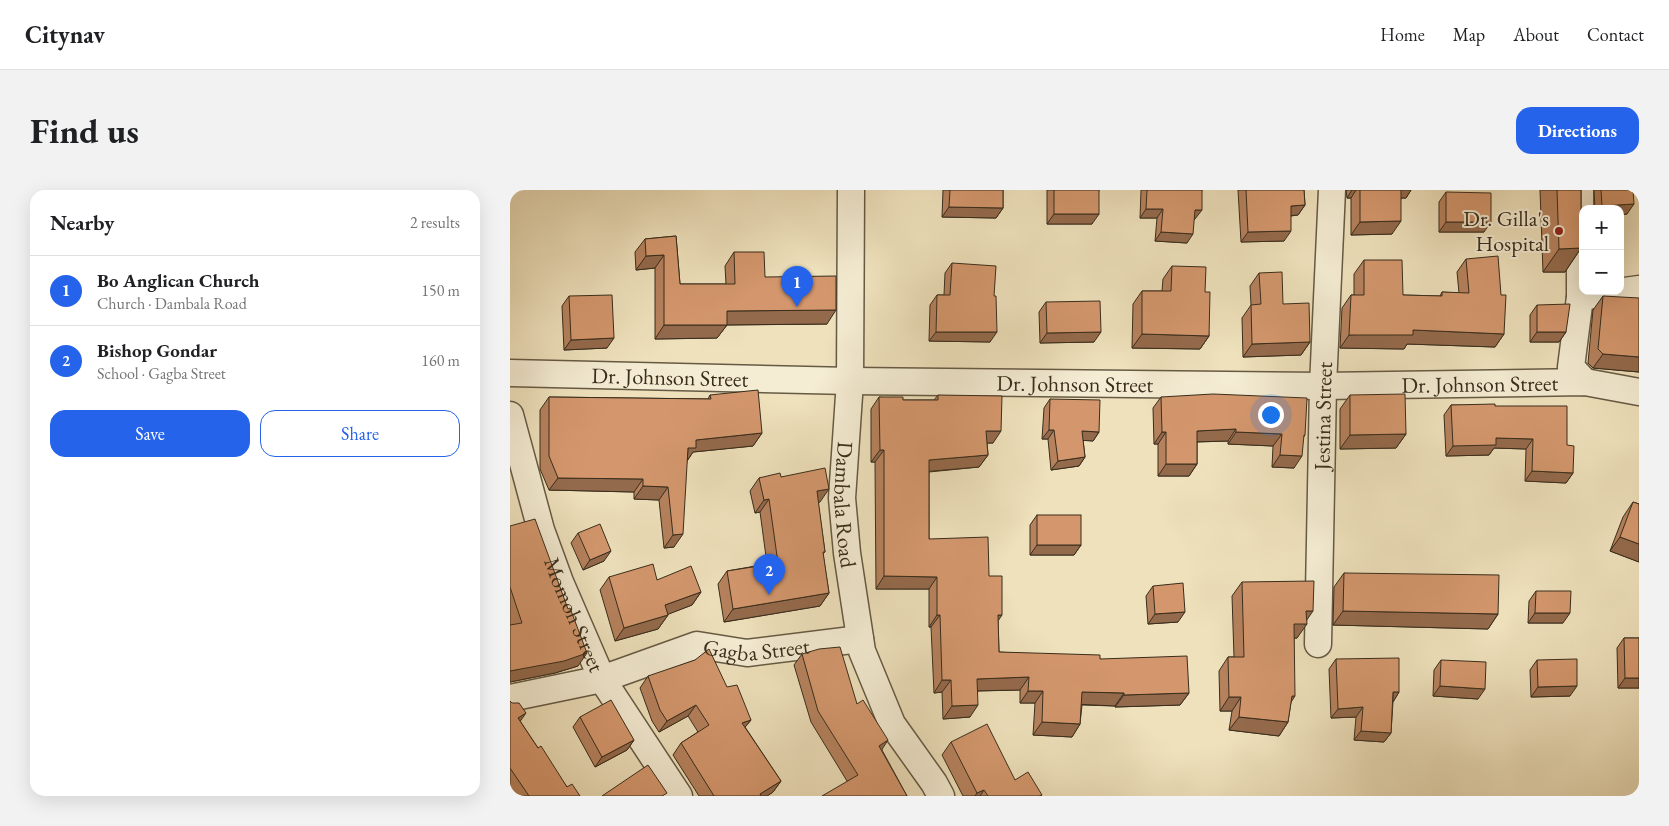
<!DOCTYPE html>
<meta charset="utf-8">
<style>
body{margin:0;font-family:"EB Garamond",serif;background:#f2f2f2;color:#202124}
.controls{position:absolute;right:15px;top:15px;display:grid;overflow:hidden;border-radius:10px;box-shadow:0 5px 20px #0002}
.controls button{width:45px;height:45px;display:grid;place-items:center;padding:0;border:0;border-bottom:1px solid #e0e0e0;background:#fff;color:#202124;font:25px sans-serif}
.you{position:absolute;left:760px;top:224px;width:18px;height:18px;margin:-12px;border:4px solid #fff;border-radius:50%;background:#1a73e8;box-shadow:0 0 0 8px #1a73e833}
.badge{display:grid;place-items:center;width:32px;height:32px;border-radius:50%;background:#2563eb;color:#fff;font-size:16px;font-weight:700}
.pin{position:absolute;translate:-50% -41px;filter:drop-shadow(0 1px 2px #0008)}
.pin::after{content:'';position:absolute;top:26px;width:18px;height:15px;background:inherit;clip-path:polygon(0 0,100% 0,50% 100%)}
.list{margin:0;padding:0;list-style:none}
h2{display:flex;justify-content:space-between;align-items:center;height:65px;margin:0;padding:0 20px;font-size:21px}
h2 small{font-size:16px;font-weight:400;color:#757577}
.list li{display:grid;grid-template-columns:32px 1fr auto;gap:15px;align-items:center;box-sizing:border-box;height:70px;padding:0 20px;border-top:1px solid #e0e0e0}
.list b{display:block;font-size:19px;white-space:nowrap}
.list p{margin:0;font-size:16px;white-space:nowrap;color:#757577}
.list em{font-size:16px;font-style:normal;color:#757577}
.actions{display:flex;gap:10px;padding:15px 20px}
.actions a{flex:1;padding:11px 0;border:1px solid #2563eb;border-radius:15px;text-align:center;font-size:18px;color:#2563eb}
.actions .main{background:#2563eb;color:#fff}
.map{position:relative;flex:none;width:1129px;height:606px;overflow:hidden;border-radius:15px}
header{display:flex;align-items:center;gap:30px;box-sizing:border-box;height:70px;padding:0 25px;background:#fff;border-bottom:1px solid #e0e0e0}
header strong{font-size:24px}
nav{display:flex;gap:28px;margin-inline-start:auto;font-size:18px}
.intro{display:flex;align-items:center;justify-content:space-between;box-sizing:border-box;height:120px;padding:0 30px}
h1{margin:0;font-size:35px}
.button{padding:12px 22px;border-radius:15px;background:#2563eb;color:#fff;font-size:18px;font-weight:700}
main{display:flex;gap:30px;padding:0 30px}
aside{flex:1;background:#fff;border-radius:15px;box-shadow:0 5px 20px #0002}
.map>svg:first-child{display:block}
</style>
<header>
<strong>Citynav</strong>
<nav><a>Home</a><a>Map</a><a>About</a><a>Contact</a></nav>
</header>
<div class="intro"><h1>Find us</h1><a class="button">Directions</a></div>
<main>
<aside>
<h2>Nearby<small>2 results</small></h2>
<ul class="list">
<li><span class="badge">1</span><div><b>Bo Anglican Church</b><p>Church · Dambala Road</p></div><em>150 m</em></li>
<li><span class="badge">2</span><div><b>Bishop Gondar</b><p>School · Gagba Street</p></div><em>160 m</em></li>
</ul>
<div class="actions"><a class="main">Save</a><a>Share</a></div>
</aside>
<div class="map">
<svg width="1129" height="606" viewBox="0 0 1129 606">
<rect width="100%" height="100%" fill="#eee1bc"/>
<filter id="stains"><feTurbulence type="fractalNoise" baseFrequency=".004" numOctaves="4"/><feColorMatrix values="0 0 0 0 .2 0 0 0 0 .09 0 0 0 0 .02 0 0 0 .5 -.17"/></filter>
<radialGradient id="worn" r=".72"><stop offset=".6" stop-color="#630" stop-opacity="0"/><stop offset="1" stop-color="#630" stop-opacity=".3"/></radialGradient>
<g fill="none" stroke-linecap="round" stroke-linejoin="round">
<g stroke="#665a44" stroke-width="29">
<g id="minor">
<path id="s1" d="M341,0L340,191L332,308L337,363L352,461L382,534L424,593L431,606"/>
<path d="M1070,0V107L1061,177L1075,192"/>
<path d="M1070,107L1129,99"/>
<path id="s2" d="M0,183L340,191L813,196L1075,192L1129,202"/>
<path id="s3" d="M0,225L31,340L50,392L92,489L169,606"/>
<path id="s4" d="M808,454L813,196L822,0"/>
<path id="s5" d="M0,508L92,489L187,455L237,463L350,449"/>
</g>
</g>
<use href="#minor" stroke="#f4ecd3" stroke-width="26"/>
</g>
<g fill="#b6825e" stroke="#392d1c">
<path d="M433,0H493V18L486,28L432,27Z"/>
<path d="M537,0H589L582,34H537Z"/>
<path d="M631,0H692L685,29H684L677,53L645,51L647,28H630Z"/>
<path d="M728,0H794L795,15L788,25L781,26L774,51L731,52Z"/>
<path d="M836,0H901L896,8H891L882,44L841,45V8H837Z"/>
<path d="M1030,0H1071V58L1055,82H1033Z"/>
<path d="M1084,0H1123L1117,24L1110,25V19H1085Z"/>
<path d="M936,2L974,42H929V12Z"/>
<path d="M166,46L170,94H216L215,76L224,62L255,87L317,134L217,135L207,148L145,149V78L126,80L125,62L135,49Z"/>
<path d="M956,69L994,144L985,157L897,154L894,159L830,158L832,118L841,105H844V84L854,70L893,105L930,106L932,102L949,103L947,82Z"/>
<path d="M442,73L484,106L480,152L419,151L420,115L427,105H434L435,83Z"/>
<path d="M662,76L695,102L699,146L690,159L622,158L623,114L632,101H652L653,89Z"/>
<path d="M749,83L773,114L800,152L791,165L733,167L732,128L741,115L740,96Z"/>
<path d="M59,106L97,158L54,160L52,116Z"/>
<path d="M1093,106L1129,182L1083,178L1078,173L1083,120Z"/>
<path d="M536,112L584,152L530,153L529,122Z"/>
<path d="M1027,115L1056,142L1049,152H1020V125Z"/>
<path d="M200,205L252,243L243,256L183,262L177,271L164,357L154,358L149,310L124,309V302L39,300L30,279V220L39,207L198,209Z"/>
<path d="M428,205L483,253H477L478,265L469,277L419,282V349L479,386L488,431L489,462L590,469L679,503L670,515L605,517V516L572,515L570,534L562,547L523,545L525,513H510V500L468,501L460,527L433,529L432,502L424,503L421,437H419V399H366L365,272H361V219L369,207L393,210H424Z"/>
<path d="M840,205L896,244L886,258L830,259V219Z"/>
<path d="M651,207L795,245L793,248L784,278L762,277L763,256L718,254V251L687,252V274L679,286H648V254H644L643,218Z"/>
<path d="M540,209L589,242L583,251L573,250L575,267L569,276L541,280L538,249H532L534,218Z"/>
<path d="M941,215L985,216L1057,255L1063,283L1056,293L1015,291L1016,259L984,258L979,265L936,266L934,225Z"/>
<path d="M271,287L310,312H308L315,362L313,364L319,403L310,416L214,432L208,394L217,381L257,374L250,322L245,323L240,301L249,288Z"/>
<path d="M1123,312L1129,314V372L1100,361L1113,327Z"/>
<path d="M527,325L571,355L564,365H520V335Z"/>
<path d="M0,336L68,476L45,483L0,492Z"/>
<path d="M68,343L94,371L73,380L61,353Z"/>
<path d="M834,383L988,424L978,439L823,435L824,397Z"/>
<path d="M99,387L147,390L191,402L182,415L158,424V425L148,439L105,451L90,400Z"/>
<path d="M732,392L797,430L787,448H784L781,512L778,532L769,546L719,540L722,521H710L709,481L718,467H724L722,406Z"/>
<path d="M643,396L668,432L638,434L636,406Z"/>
<path d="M1026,401L1053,433H1018L1019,411Z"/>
<path d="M1114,448H1129V498H1108L1107,458Z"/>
<path d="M292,464L347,514L397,606L337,591L301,532L284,475Z"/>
<path d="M826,469L889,502L883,512L881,543L874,552L844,550L846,527L821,528L819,479Z"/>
<path d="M931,470L968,509L923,506L924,480Z"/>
<path d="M1027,470L1060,506L1021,507L1020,480Z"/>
<path d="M138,486L217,497L241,530L235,537L271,591L263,602L257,606H189L163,565L171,553L188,542L178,526L149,542L142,531L130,498Z"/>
<path d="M0,511L10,531L28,558L57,597L70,606H6L0,597Z"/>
<path d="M70,527L124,550L117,560L85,577L63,537Z"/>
<path d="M441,552L505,590L532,605L531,606H453L432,565Z"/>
</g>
<g fill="#946a4c" stroke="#392d1c">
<path d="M842,0H846L841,8H837Z"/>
<path d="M887,0H901L896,8H881Z"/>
<path d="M1124,14L1117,24L1110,25V19H1090L1092,16Z"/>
<path d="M795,15L788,25L774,26L781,16Z"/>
<path d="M439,17L493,18L486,28L432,27Z"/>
<path d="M636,19H653L647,28H630Z"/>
<path d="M685,20H692L685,29H678Z"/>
<path d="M544,24H589L582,34H537Z"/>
<path d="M891,31L882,44L841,45L850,32Z"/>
<path d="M936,32H981L974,42H929Z"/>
<path d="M781,41L774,51L731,52L738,42Z"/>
<path d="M651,42L683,44L677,53L645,51Z"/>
<path d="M1071,58L1055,82H1033L1049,59Z"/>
<path d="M154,65L145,78L126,80L136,66Z"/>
<path d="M326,120L317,134L207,135L217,121Z"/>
<path d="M154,135H217L207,148L145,149Z"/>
<path d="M903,140L994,144L985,157L897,154L894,159L830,158L839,145Z"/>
<path d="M426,142H487L480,152L419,151Z"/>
<path d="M591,142L584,152L530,153L537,143Z"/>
<path d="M1027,142H1056L1049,152H1020Z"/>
<path d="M632,144L699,146L690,159L622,158Z"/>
<path d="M104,148L97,158L54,160L61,150Z"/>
<path d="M800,152L791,165L733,167L742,154Z"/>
<path d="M1093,164L1129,167V182L1083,178Z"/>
<path d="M726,239L718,251L679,252L687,241Z"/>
<path d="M539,240H544L538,249H532Z"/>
<path d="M476,241H491L483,253H467Z"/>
<path d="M572,241L589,242L583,251L566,250Z"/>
<path d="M652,242H656L648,254H644Z"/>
<path d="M726,242L772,244L763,256L718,254Z"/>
<path d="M252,243L243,256L183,262L177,271L178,258L186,250Z"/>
<path d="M896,244L886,258L830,259L840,245Z"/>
<path d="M986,248L1023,249L1016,259L984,258L979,265L936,266L943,256Z"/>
<path d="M370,260H374L365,272H361Z"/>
<path d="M478,265L469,277L411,282L419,270Z"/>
<path d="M770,265L792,266L784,278L762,277Z"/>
<path d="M575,267L569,276L541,280L548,271Z"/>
<path d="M656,274H687L679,286H648Z"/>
<path d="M1022,281L1063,283L1056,293L1015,291Z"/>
<path d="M48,288L133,289L124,302L39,300Z"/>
<path d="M133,296L158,297L149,310L124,309Z"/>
<path d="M319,299L310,312L298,314L307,301Z"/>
<path d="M259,309L250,322L245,323L254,310Z"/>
<path d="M173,344L164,357L154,358L163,345Z"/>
<path d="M1110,347L1129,354V372L1100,361Z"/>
<path d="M527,355H571L564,365H520Z"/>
<path d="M101,361L94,371L73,380L80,370Z"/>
<path d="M374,386L427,387L419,399H366Z"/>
<path d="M191,402L182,415L146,429L155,415Z"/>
<path d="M319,403L310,416L214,432L223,419Z"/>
<path d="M796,421H803L794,434H797L787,448H774L784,434Z"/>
<path d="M833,421L988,424L978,439L823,435Z"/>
<path d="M675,422L668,432L638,434L645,424Z"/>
<path d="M1025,423H1060L1053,433H1018Z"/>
<path d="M158,425L148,439L105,451L114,438Z"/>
<path d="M427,425H430L421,437H419Z"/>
<path d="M488,425H492L484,437Z"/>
<path d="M77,463L68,476L45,483L0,492V481Z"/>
<path d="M519,487L510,500L458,501L467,489Z"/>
<path d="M1115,488H1129V498H1108Z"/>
<path d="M432,490H441L432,502L424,503Z"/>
<path d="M930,496L975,499L968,509L923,506Z"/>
<path d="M1067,496L1060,506L1021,507L1028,497Z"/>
<path d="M518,501H533L525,513H510Z"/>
<path d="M572,502L614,503L605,516L564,514Z"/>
<path d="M883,502H889L883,512Z"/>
<path d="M679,503L670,515L605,517L614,505Z"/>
<path d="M782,506H785L776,520Z"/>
<path d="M719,507H731L722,521H710Z"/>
<path d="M186,515L178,526L149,542L157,531Z"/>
<path d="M468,515L460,527L433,529L442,516Z"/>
<path d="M853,517L846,527L821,528L828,519Z"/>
<path d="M16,523L9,533L8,528Z"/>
<path d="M729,527L778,532L769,546L719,540Z"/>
<path d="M241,530L232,541V533Z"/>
<path d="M532,532L570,534L562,547L523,545Z"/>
<path d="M851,541L881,543L874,552L844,550Z"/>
<path d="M124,550L117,560L85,577L92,567Z"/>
<path d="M378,550L371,561L369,556Z"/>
<path d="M271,591L263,602L257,606H249L250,604Z"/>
<path d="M474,600L470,606H465L467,603Z"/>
</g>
<g fill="#d4976d" stroke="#392d1c">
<path d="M440,0H493V18L439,17Z"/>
<rect x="544" y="0" width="45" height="24"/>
<path d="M637,0H692V20H685L683,44L651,42L653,19H636Z"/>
<path d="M736,0H794L795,15L781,16V41L738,42Z"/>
<path d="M850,0H891V31L850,32Z"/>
<path d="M1047,0H1071V58L1049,59Z"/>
<path d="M1091,0H1123L1124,14L1092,16Z"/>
<path d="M936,2L981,3V32H936Z"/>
<path d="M166,46L170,94H225L224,62H254L255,87L326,86V120L217,121V135H154V65L136,66L135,49Z"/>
<path d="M988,66L991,105H996L994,144L903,140V145H839L841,105H854V70H892L893,105L932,106V102L959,103L956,69Z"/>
<path d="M442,73L486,76L484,106H486L487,142H426L427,105H440Z"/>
<path d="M662,76L696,77L695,102H700L699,146L632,144V101H661Z"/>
<path d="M772,82L773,114L799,113L800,152L742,154L741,115L751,114L749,83Z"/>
<path d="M102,105L104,148L61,150L59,106Z"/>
<path d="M1093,106L1129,108V167L1093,164L1088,159Z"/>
<path d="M590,111L591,142L537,143L536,112Z"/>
<path d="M1060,114L1056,142H1027V115Z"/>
<path d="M248,200L252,243L186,250V258H178L173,344L163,345L158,297L133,296V289L48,288L39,266V207L201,209L200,205Z"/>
<path d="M703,204L797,208L795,245H794L792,266L770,265L772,244L726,242V239L687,241V274H656V242H652L651,207Z"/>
<path d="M895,204L896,244L840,245V205Z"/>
<path d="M428,205L492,206L491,241H476L478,265L419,270V349L478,347L479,386H492V425H488L489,462L590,465V469L677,466L679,503L614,505V503L572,502L570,534L532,532L533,501H518L519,487L467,489L468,515L442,516L441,490H432L430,425H427V387L374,386V260H370L369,207H393V210H428Z"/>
<path d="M540,209L590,210L589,242L572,241L575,267L548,271L544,240H539Z"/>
<path d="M985,214V216H1057V255L1064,256L1063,283L1022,281L1023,249L986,248V255L943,256L941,215Z"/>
<path d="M315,278L319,299L307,301L315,362H313L319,403L223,419L217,381L268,373L259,309L254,310L249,288L270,283L271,287Z"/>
<path d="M1123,312L1129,314V354L1110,347Z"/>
<rect x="527" y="325" width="44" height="30"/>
<path d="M25,329L58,419L60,418L77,463L54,471L0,481V435L12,433L0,397V336Z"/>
<path d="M90,334L101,361L80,370L68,343Z"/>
<path d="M143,374L147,390L181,376L191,402L155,415L158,425L114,438L99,387Z"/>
<path d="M834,383L989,385L988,424L833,421Z"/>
<path d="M804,391L803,421H796L797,434H784L785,506H782L778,532L729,527L731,507H719L718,467H734L732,392Z"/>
<path d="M673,393L675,422L645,424L643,396Z"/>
<path d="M1026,401H1061L1060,423H1025Z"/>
<path d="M1114,448H1129V488H1115Z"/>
<path d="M330,457L347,514L353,510L378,550L369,556L397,606H312L348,585L308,521L292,464L309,459Z"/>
<path d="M199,459L217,497L227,495L241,530L232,533L271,591L250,604L251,606H204L171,553L199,535L186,515L157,531L150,520L138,486L185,470Z"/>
<path d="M889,468V502H883L881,543L851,541L853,517L828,519L826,469Z"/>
<path d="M1067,469V496L1028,497L1027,470Z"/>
<path d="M931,470L976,472L975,499L930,496Z"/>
<path d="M101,510L124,550L92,567L70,527Z"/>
<path d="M0,511L2,513H9L16,523L8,528L28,558L31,556L57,597L62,594L70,606H19L0,578Z"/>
<path d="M477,534L505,590L518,582L532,605L529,606H478L474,600L467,603L441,552Z"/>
<path d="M138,575L157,603L152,606H92Z"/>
</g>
<circle fill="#8f2418" stroke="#f4ecd3" stroke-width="2" cx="1049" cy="41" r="5"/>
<g text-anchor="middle" stroke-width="4" stroke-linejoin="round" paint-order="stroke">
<g font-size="22" fill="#392d1c" stroke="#f4ecd3" text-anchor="end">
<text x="1039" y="36">Dr. Gilla's<tspan x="1039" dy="25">Hospital</tspan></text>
</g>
<g font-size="22" fill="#392d1c" stroke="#f4ecd3">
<text dy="8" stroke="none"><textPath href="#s2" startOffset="160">Dr. Johnson Street</textPath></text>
<text dy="8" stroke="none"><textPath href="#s2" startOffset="565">Dr. Johnson Street</textPath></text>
<text dy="8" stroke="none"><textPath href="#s2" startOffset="970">Dr. Johnson Street</textPath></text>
<text dy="8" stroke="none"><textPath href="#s4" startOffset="228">Jestina Street</textPath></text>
<text dy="8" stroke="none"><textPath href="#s1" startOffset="315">Dambala Road</textPath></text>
<text dy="8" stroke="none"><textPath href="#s3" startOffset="210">Momoh Street</textPath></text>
<text dy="8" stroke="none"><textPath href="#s5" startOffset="255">Gagba Street</textPath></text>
</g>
</g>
<rect width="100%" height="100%" filter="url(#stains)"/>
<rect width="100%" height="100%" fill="url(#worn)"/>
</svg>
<div class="controls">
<button>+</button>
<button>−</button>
</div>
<div class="you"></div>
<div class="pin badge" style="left:287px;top:117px">1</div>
<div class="pin badge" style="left:259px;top:405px">2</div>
</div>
</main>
